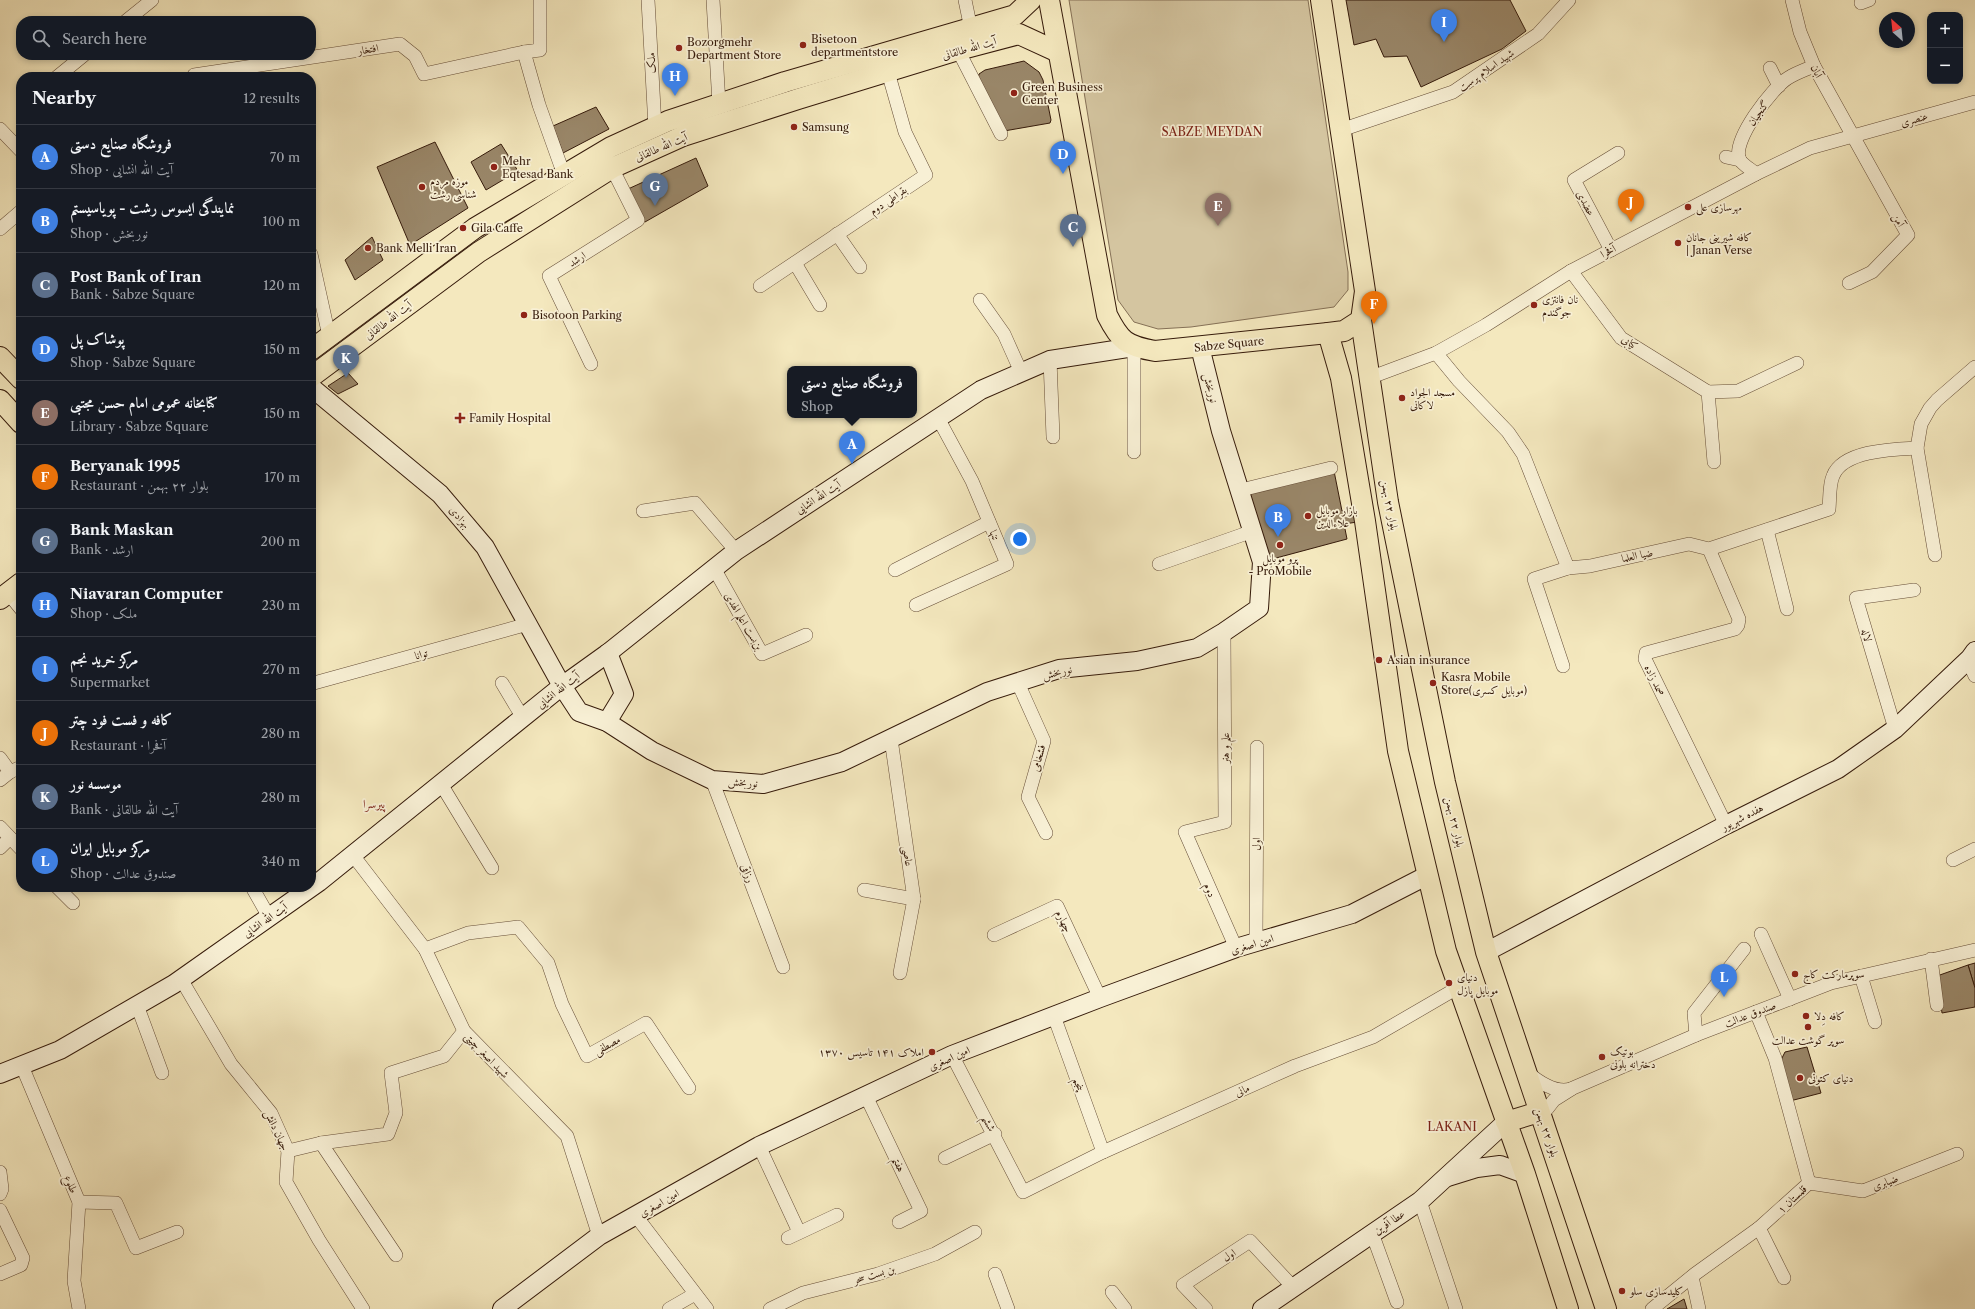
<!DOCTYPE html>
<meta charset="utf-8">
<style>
body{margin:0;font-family:"Libre Caslon Text",Amiri,serif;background:#242831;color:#f1f3f6}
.controls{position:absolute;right:12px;top:12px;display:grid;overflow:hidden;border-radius:8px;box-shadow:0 2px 6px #0003}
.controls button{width:36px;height:36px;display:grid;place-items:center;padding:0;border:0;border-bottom:1px solid #363941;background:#171b24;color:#f1f3f6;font:20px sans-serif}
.compass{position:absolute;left:1879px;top:12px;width:36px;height:36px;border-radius:50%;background:#171b24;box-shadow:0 2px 6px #0003;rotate:333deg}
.you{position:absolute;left:1020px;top:539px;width:14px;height:14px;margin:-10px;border:3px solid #fff;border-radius:50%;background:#1a73e8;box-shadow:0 0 0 6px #1a73e833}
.badge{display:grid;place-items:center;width:26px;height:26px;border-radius:50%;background:#c59692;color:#fff;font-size:13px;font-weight:700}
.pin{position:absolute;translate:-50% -33px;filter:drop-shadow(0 1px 2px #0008)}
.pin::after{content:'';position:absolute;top:21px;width:14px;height:12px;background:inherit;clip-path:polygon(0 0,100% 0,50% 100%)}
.popup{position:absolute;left:787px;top:366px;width:130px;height:52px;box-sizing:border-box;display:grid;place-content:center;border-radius:8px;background:#171b24;filter:drop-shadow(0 1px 3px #0005);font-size:13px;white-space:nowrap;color:#9ea1a6}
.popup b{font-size:15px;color:#f1f3f6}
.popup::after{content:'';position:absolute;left:50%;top:100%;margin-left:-8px;border:8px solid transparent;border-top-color:#171b24}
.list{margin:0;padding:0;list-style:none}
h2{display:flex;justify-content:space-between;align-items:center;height:52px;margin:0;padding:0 16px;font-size:17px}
h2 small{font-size:13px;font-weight:400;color:#9ea1a6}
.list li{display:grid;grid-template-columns:26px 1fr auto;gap:12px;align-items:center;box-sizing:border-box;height:64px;padding:0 16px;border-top:1px solid #363941}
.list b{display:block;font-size:15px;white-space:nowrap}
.list p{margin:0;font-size:13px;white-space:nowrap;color:#9ea1a6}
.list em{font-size:13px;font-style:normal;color:#9ea1a6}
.icon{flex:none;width:22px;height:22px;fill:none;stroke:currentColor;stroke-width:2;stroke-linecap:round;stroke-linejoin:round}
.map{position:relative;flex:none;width:1975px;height:1309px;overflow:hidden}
.search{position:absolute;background:#171b24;box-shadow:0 2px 6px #0003;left:16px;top:16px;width:300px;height:44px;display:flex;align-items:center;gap:10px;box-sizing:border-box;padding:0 14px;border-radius:16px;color:#9ea1a6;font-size:15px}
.panel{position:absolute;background:#171b24;box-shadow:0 2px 6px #0003;left:16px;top:72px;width:300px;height:820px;border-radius:16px}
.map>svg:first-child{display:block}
</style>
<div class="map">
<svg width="1975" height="1309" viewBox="0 0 1975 1309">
<rect width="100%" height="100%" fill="#f4e8be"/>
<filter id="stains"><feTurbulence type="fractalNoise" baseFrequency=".005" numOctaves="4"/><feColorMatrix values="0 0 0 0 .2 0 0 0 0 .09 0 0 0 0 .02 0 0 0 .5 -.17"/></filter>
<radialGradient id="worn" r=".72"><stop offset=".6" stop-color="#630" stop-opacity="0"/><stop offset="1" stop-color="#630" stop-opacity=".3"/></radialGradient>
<path fill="#d4c5a0" stroke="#857056" d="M1069,0H1308L1348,272V290L1334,307L1191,327L1158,329L1134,322L1118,300Z"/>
<g fill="#998668" stroke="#361b0b">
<path d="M1346,0H1510L1526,31L1502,49L1421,87L1407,56L1384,57L1376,39L1354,45Z"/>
<path d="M1024,61L1039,72L1043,80L1051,120L1050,123L1004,131L977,84L979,74L985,70Z"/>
<path d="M596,107L609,129L563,153L553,126Z"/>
<path d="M435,142L468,208L410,245L377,167Z"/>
<path d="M501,144L518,171L486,190L471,162Z"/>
<path d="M696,158L708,186L645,222L628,189Z"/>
<path d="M372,237L383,260L355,280L345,260Z"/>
<path d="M348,373L358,384L338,394L328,386Z"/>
<path d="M1334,471L1342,511L1362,506L1364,521L1344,524L1347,539L1265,561L1245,492Z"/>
<path d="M1975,963V988L1968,965Z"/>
<path d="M1968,965L1975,988V1007L1942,1013L1937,976Z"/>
<path d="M1807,1047L1821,1093L1790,1101L1780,1062L1785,1052Z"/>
<path d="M1684,1299L1687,1309H1667Z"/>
</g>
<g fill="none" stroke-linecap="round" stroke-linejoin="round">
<g stroke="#664e38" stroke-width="14">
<g id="street">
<path d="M648,0L655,127"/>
<path d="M713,0L719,104"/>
<path d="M965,0L971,29"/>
<path d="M1792,0L1800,32L1814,66L1908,235L1872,272L1849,283"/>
<path d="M1861,3L1869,0"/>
<path d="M126,21L152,0"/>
<path d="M958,50L1001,134"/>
<path d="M524,52L539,105L564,175"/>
<path d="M1770,68L1779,86"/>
<path d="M194,75L400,44L415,56L424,74L524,52L540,50V0"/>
<path d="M57,77L84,55"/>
<path d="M0,129L21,151"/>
<path d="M1341,130L1453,92L1538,34L1569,0"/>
<path d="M1726,157L1740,160"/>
<path d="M1756,174C1752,170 1743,165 1740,160C1730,142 1773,87 1788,78C1796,73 1805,70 1814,66"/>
<path d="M0,229L21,211"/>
<path d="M837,234L860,267"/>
<path d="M1611,250L1574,180L1618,153"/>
<path d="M311,254L329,336"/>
<path d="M795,263L820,305"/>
<path d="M1571,271L1621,338L1708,392L1714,462"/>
<path d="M760,286L926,175L905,132L888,72"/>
<path d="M980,300L1004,334L1021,372"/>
<path d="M1436,353L1459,381L1508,432L1523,454L1568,568L1590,566L1689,544L1709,549L1829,509C1830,499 1829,485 1833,476C1843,450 1895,449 1917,448"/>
<path d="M1050,360L1053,437"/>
<path d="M591,364L549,276L638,220L612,168"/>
<path d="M1369,378L1436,353L1486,325L1571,271L1756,174L1810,148L1975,102"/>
<path d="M1708,392L1738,391L1797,363"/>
<path d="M1134,452V347"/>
<path d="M1241,490L1331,468"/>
<path d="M643,511L695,503L736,551"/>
<path d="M1767,530L1787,609"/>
<path d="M1709,549L1739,619L1738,625L1735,629L1646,653L1645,659L1726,825"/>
<path d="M1935,555L1917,448L1921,424L1930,408L1937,400L1975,367"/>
<path d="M1159,564L1253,531"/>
<path d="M715,570L762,654L806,635"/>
<path d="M895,570L989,522"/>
<path d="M8,593L21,609"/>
<path d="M916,605L1007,564L972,481L938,418"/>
<path d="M1224,632L1225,822L1185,832L1236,948"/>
<path d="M1968,661L1975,676"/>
<path d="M1563,666L1534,579L1568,568"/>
<path d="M314,683L528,624"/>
<path d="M502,683L523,718"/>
<path d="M1018,683L1044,741L1028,797L1046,833"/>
<path d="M1895,729L1856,598L1914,590"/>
<path d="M891,739L914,899L900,973"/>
<path d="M0,758L10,772L21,767"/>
<path d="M0,780L10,772"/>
<path d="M712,780L783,967"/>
<path d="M441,784L492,868"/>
<path d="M0,827L21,849"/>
<path d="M0,848L10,838"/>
<path d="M352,854L425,949L464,1031L567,1136L599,1236"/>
<path d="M1953,860L1975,849"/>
<path d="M57,887L73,903"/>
<path d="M252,887L269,917"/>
<path d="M864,890L914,899"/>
<path d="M1761,934L1790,999"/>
<path d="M994,935L1057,906L1100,998"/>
<path d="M1256,942L1257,747"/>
<path d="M425,949L468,933L518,927L548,963L562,1004L587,1056L646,1023L689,1088"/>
<path d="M1931,959L1937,1005"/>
<path d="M1861,976L1875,1022"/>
<path d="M181,979L231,1064L271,1113L288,1151L286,1182L319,1240L363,1309"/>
<path d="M137,1005L162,1073"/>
<path d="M1756,1012L1775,1058L1809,1183"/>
<path d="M1054,1016L1103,1152"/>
<path d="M1696,1035L1694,1013L1744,949"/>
<path d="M952,1055L1023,1192L1103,1152L1295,1066L1373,1037L1459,987"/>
<path d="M22,1066L79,1202L74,1281L79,1309"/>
<path d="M1526,1071C1537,1081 1556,1094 1571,1089"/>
<path d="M866,1096L921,1211L899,1222"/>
<path d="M1539,1112L1547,1109L1554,1100L1573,1088L1696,1035L1831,983L1975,950"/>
<path d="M321,1143L396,1255"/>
<path d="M759,1146L799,1232"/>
<path d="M288,1151L321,1143L388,1134L396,1113L391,1073L444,1056L464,1031"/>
<path d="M945,1158L995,1134"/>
<path d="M0,1172L2,1189L0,1194"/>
<path d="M1809,1183L1863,1191L1957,1154"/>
<path d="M1420,1201L1456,1309"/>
<path d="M79,1202L116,1203L136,1248L177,1232"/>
<path d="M0,1210L23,1258L21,1265L0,1274"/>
<path d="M636,1216L707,1309"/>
<path d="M1759,1228L1784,1278"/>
<path d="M1372,1233L1397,1302"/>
<path d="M788,1238L837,1215"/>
<path d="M995,1274L1008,1309"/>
<path d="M1692,1277L1699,1309"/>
<path d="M1112,1292L1125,1309"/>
<path d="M669,1309L695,1294"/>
<path d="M770,1309L803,1293L878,1274L935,1254L975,1232"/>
<path d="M1206,1309L1183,1285L1250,1241L1293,1287"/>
<path d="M1652,1309L1695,1274L1759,1228L1809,1183"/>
</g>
</g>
<g stroke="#361b0b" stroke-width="20">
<g id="secondary">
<path d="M311,387L440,494L485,547L562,686L579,712L607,722L652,751L712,780L763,784L842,762L987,692L1059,669L1137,661L1197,648L1224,632L1259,608L1262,562L1221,431L1200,347"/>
<path d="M607,722L624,694L608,653"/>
<path d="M1486,952L1726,825L1838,769L1895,729L1970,658L1975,651"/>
<path d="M0,1074L60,1050L174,984L319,882L562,686L608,653L736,551L981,390L1050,360L1134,347"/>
<path d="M1448,1177L1477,1168L1500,1165L1525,1174"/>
<path d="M502,1309L599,1236L759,1146L952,1055L1100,998L1236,948L1352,914L1428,875"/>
<path d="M1262,1309L1420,1201L1506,1122"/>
</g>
</g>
<g stroke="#361b0b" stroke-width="22">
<g id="primary">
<path d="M1049,0L1107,315C1120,341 1126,346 1155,351L1328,333L1344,331L1361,320L1365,291L1321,0"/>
<path d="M1361,320L1388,502L1445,782L1486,952L1606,1309"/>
<path d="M1328,333L1341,378L1365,521L1398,751L1446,951L1525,1174L1568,1309"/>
<path d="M311,350L475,228L611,147L668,121L785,82L1015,15L1031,0"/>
<path d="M0,357L21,379"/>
<path d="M311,377L479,252L612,168L683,136L798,99L958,50L1019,34L1058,52"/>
<path d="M0,400L21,423"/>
<path d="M0,599L21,583"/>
<path d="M1506,1122L1539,1112"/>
</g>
</g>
<use href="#street" stroke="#f8f0d5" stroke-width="13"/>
<use href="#secondary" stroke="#f8f0d5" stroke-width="18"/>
<use href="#primary" stroke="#f4e8be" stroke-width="20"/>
</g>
<g fill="#8f2418" stroke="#f8f0d5" stroke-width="1.5">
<circle cx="803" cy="45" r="4"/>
<circle cx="679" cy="48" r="4"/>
<circle cx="1014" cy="93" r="4"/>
<circle cx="794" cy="127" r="4"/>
<circle cx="494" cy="167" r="4"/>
<circle cx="422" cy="187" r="4"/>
<circle cx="1688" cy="207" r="4"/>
<circle cx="463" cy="228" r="4"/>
<circle cx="1678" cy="243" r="4"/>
<circle cx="368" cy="248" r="4"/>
<circle cx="1534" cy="305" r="4"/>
<circle cx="524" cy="315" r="4"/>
<circle cx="1402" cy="398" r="4"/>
<path d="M458 412h4v4h4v4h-4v4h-4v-4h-4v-4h4z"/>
<circle cx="1308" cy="516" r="4"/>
<circle cx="1280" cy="545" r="4"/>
<circle cx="1379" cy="660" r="4"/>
<circle cx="1433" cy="683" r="4"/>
<circle cx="1795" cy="974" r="4"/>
<circle cx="1449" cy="983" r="4"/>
<circle cx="1806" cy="1016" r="4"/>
<circle cx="1808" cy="1027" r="4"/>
<circle cx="932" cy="1052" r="4"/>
<circle cx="1602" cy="1057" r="4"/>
<circle cx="1800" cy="1078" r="4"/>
<circle cx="1622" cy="1291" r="4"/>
</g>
<g text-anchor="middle" stroke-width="3.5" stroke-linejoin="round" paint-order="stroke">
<g font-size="11" fill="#361b0b" stroke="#f8f0d5" text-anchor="start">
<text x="811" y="43">Bisetoon<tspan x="811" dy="13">departmentstore</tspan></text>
<text x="687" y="46">Bozorgmehr<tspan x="687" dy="13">Department Store</tspan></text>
<text x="1022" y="91">Green Business<tspan x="1022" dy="13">Center</tspan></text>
<text x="802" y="131">Samsung</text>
<text x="502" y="165">Mehr<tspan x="502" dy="13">Eqtesad Bank</tspan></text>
<text x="430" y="185">موزه مردم<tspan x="430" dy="13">شناسی رشت</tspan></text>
<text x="1696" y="211">مهرسازی علی</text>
<text x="471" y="232">Gila Caffe</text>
<text x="1686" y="241">کافه شیرینی جانان<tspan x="1686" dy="13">| Janan Verse</tspan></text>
<text x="376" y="252">Bank Melli Iran</text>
<text x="1542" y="303">نان فانتزی<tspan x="1542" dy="13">جوگندم</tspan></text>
<text x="532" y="319">Bisotoon Parking</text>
<text x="1410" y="396">مسجد الجواد<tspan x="1410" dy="13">لاکانی</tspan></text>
<text x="469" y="422">Family Hospital</text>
<text x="1316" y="514">بازار موبایل<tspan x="1316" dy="13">علاءالدین</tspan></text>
<text x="1280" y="562" text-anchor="middle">پرو موبایل<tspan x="1280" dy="13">- ProMobile</tspan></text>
<text x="1387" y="664">Asian insurance</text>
<text x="1441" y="681">Kasra Mobile<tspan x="1441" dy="13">Store(موبایل کسری)</tspan></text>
<text x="1803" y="978">سوپرمارکت کاج</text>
<text x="1457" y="981">دنیای<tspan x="1457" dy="13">موبایل پازل</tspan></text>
<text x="1814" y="1020">کافه دِلا</text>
<text x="1808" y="1044" text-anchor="middle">سوپر گوشت عدالت</text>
<text x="1610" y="1055">بوتیک<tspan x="1610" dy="13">دخترانه بلونی</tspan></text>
<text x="924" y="1056" text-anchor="end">املاک ۱۴۱ تاسیس ۱۳۷۰</text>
<text x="1808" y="1082">دنیای کتونی</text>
<text x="1630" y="1295">کلیدسازی سلو</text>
</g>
<g font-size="11" fill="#361b0b" stroke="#f8f0d5">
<text transform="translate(969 48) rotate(-16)" y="4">آیت الله طالقانی</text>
<text transform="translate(368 49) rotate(-9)" y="4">افتخار</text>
<text transform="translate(651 63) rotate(-93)" y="4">ملک</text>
<text transform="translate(1486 70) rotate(-35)" y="4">شهید اسلام پرست</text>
<text transform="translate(1817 71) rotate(63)" y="4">آبان</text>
<text transform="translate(1758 113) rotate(-55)" y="4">گنجیان</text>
<text transform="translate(1914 119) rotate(-16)" y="4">عنصری</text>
<text transform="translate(661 147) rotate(-23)" y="4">آیت الله طالقانی</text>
<text transform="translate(888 200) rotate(-34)" y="4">بقراطی دوم</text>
<text transform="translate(1586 203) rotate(63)" y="4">عضدی</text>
<text transform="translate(1899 220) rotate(61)" y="4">آمن</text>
<text transform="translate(1608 251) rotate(-28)" y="4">آفخرا</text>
<text transform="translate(577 259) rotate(-32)" y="4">ارشد</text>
<text transform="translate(388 320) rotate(-37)" y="4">آیت الله طالقانی</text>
<text transform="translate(1630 342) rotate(35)" y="4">کیابی</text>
<text transform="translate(1229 344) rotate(-6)" y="4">Sabze Square</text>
<text transform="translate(1211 388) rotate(76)" y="4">نوربخش</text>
<text transform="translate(818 497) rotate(-33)" y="4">آیت الله انشایی</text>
<text transform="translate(1390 505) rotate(79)" y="4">بلوار ۲۲ بهمن</text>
<text transform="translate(460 517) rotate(49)" y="4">بهزادی</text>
<text transform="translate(995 535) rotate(67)" y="4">تنها</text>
<text transform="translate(1637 555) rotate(-12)" y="4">ضیا العلما</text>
<text transform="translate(744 621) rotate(60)" y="4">بن‌بست اعلم الهدی</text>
<text transform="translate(1867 635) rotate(73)" y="4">لاله</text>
<text transform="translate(421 654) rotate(-15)" y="4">توانا</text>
<text transform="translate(1057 672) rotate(-13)" y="4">نوربخش</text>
<text transform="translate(1655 680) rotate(64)" y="4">صمد زاده</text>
<text transform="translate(558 690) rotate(-38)" y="4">آیت الله انشایی</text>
<text transform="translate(1225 748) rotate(-90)" y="4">علم و هنر</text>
<text transform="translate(1038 758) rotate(-76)" y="4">فشخامی</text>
<text transform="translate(743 782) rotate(5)" y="4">نوربخش</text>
<text transform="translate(1742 817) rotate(-27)" y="4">هفده شهریور</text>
<text transform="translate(1455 822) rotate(77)" y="4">بلوار ۲۲ بهمن</text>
<text transform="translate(1256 844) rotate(-90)" y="4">اول</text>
<text transform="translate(908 856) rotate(82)" y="4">عاصی</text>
<text transform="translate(748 873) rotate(69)" y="4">رزاقی</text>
<text transform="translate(1210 890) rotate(66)" y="4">دوم</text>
<text transform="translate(265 920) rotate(-35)" y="4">آیت الله انشایی</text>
<text transform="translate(1064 921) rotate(63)" y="4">چهارم</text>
<text transform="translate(1252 944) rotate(-17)" y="4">امین اصغری</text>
<text transform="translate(1750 1014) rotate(-21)" y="4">صندوق عدالت</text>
<text transform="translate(607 1045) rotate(-29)" y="4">مصطفی</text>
<text transform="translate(487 1055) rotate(46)" y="4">شهید اصغر چیتی</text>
<text transform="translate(949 1058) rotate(-24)" y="4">امین اصغری</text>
<text transform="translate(1079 1084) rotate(70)" y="4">پنجم</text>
<text transform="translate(1242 1090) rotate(-24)" y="4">مانی</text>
<text transform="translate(989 1123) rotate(62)" y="4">ششم</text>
<text transform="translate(277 1130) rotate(65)" y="4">جهان دانش</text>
<text transform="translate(1547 1132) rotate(71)" y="4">بلوار ۲۲ بهمن</text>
<text transform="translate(899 1164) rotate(64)" y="4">هفتم</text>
<text transform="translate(1885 1182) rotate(-21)" y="4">ضیابری</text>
<text transform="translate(71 1184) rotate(67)" y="4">طلوع</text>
<text transform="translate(1792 1199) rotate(-43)" y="4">قلمستان ۱</text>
<text transform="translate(659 1203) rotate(-30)" y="4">امین اصغری</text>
<text transform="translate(1389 1222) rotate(-34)" y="4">عطا آفرین</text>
<text transform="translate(1229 1255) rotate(-33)" y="4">اول</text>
<text transform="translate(874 1274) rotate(-16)" y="4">بن بست سحر</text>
</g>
<g font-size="12" fill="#7a1f14" stroke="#f8f0d5">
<text x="1212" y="136">SABZE MEYDAN</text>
<text x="374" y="808">پیرسرا</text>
<text x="1452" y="1131">LAKANI</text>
</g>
</g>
<rect width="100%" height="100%" filter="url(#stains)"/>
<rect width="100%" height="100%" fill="url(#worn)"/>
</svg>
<div class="controls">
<button>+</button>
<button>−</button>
</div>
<svg class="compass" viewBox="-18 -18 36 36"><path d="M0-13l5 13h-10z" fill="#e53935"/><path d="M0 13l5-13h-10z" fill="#9ea1a6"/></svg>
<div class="you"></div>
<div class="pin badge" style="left:852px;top:464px;background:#3f7fe0">A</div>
<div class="popup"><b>فروشگاه صنایع دستی</b>Shop</div>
<div class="pin badge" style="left:1278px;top:537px;background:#3f7fe0">B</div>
<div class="pin badge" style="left:1073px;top:247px;background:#5c6f8a">C</div>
<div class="pin badge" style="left:1063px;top:174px;background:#3f7fe0">D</div>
<div class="pin badge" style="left:1218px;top:226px;background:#8d6e63">E</div>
<div class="pin badge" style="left:1374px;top:324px;background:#e8710a">F</div>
<div class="pin badge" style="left:655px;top:206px;background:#5c6f8a">G</div>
<div class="pin badge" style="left:675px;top:96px;background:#3f7fe0">H</div>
<div class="pin badge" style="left:1444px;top:42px;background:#3f7fe0">I</div>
<div class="pin badge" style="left:1631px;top:222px;background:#e8710a">J</div>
<div class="pin badge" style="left:346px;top:378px;background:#5c6f8a">K</div>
<div class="pin badge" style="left:1724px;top:997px;background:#3f7fe0">L</div>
<div class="search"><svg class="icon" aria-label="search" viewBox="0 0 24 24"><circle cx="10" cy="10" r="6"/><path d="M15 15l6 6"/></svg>Search here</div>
<section class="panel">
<h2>Nearby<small>12 results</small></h2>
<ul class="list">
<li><span class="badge" style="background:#3f7fe0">A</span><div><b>فروشگاه صنایع دستی</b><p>Shop · آیت الله انشایی</p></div><em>70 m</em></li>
<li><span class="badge" style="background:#3f7fe0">B</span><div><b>نمایندگی ایسوس رشت - پویاسیستم</b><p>Shop · نوربخش</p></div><em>100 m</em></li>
<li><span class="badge" style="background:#5c6f8a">C</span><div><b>Post Bank of Iran</b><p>Bank · Sabze Square</p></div><em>120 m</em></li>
<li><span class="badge" style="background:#3f7fe0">D</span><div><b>پوشاک پل</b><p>Shop · Sabze Square</p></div><em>150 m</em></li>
<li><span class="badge" style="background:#8d6e63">E</span><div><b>کتابخانه عمومی امام حسن مجتبی</b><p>Library · Sabze Square</p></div><em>150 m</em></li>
<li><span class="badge" style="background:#e8710a">F</span><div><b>Beryanak 1995</b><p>Restaurant · بلوار ۲۲ بهمن</p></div><em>170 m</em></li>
<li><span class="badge" style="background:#5c6f8a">G</span><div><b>Bank Maskan</b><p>Bank · ارشد</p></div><em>200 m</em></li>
<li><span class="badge" style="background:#3f7fe0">H</span><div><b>Niavaran Computer</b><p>Shop · ملک</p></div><em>230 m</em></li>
<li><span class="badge" style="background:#3f7fe0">I</span><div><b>مرکز خرید نجم</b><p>Supermarket</p></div><em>270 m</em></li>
<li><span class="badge" style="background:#e8710a">J</span><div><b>کافه و فست فود چتر</b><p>Restaurant · آفخرا</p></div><em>280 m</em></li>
<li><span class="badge" style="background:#5c6f8a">K</span><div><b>موسسه نور</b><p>Bank · آیت الله طالقانی</p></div><em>280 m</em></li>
<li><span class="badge" style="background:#3f7fe0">L</span><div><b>مرکز موبایل ایران</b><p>Shop · صندوق عدالت</p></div><em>340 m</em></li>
</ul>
</section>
</div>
